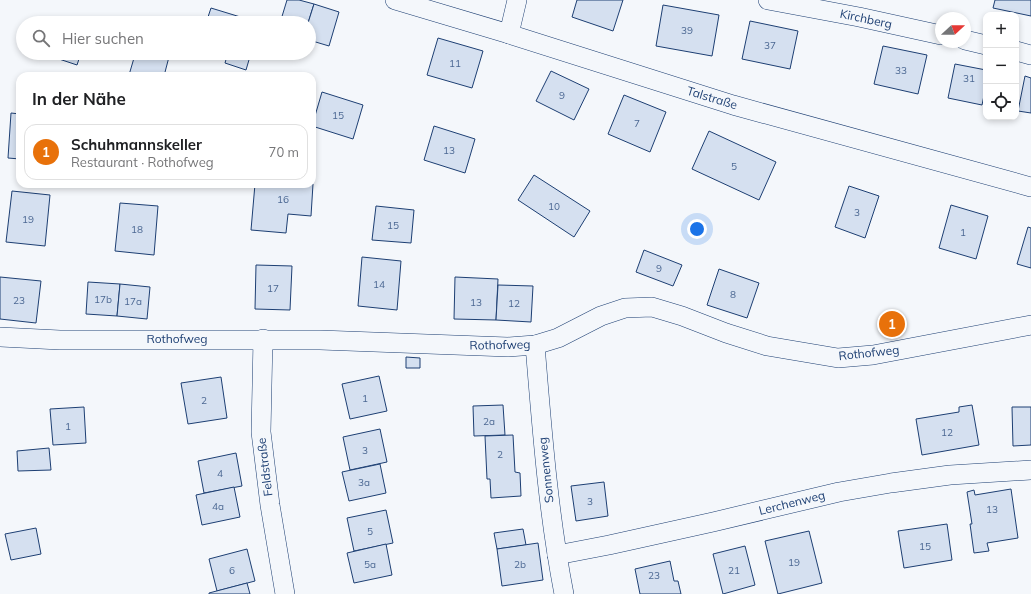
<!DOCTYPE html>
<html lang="de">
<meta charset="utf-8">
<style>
body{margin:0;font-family:Mulish,sans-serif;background:#f6f6f6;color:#202124}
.controls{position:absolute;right:12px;top:12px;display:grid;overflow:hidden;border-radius:8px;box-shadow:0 2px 6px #0003}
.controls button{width:36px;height:36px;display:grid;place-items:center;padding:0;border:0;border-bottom:1px solid #e0e0e0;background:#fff;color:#202124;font:20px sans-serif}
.compass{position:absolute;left:935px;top:12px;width:36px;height:36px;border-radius:50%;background:#fff;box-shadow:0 2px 6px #0003;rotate:69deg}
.you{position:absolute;left:697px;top:229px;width:14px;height:14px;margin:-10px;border:3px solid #fff;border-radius:50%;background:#1a73e8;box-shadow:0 0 0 6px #1a73e833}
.badge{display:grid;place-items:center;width:26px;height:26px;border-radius:50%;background:#2563eb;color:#fff;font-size:13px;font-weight:700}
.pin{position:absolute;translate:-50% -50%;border:2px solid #fff;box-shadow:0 1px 4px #0006}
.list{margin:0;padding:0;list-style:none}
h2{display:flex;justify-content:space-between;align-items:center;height:52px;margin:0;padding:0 16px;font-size:17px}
h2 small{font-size:13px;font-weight:400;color:#757577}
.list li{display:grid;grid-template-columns:26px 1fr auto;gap:12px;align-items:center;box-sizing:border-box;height:56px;margin:0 8px 8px;padding:0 8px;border:1px solid #e0e0e0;border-radius:12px}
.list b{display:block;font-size:15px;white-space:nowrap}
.list p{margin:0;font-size:13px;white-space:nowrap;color:#757577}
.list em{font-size:13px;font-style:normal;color:#757577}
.icon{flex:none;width:22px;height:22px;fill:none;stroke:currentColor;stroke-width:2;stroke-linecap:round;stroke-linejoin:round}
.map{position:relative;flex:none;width:1031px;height:594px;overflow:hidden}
.search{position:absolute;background:#fff;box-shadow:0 2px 6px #0003;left:16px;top:16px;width:300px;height:44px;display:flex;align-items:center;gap:10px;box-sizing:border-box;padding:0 14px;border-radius:22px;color:#757577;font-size:15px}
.panel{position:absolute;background:#fff;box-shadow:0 2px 6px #0003;left:16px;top:72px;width:300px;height:116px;border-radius:12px}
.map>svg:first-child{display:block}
</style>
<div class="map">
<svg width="1031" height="594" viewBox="0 0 1031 594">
<rect width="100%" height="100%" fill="#f4f7fb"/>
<g fill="#d5e0f0" stroke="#1d3f73">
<path d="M287,0H299L314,4L308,23H280Z"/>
<path d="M577,0H623L613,31L572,17Z"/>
<path d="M995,0H1031V16L993,8Z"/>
<path d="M314,4L339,12L329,46L309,40V23H308Z"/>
<path d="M663,5L719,15L712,56L656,46Z"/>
<path d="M211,8L260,23H206Z"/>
<path d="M127,17L148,23H125Z"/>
<path d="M750,21L798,31L790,69L742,59Z"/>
<path d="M438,38L483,51L472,88L427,75Z"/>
<path d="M883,46L927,55L918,94L874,84Z"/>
<path d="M41,53H81L77,65Z"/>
<path d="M116,53H170L164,76L129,75L134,58Z"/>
<path d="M218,53H251L246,70L225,63L227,56Z"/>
<path d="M955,64L986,70V86L982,105L948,98Z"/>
<path d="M551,71L589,89L574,120L536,101Z"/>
<path d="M1025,76L1031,78V113L1018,111Z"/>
<path d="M322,92L363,105L353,139L312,126Z"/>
<path d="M624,95L666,112L650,152L608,134Z"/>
<path d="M11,113L20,114V159L8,158Z"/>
<path d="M434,126L475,139L465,173L424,160Z"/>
<path d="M709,131L776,162L759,200L692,169Z"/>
<path d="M534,175L590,211L574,237L518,200Z"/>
<path d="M255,184H313L311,216L288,214L286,233L251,230Z"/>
<path d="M849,186L879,196L865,238L835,227Z"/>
<path d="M12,191L50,195L45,246L6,242Z"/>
<path d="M120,203L158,206L154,255L115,251Z"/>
<path d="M951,205L988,216L976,259L939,248Z"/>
<path d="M376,206L414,210L411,243L372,240Z"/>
<path d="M1028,227L1031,228V268L1017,264Z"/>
<path d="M644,250L682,265L673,286L636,272Z"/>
<path d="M362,257L401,261L397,310L358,306Z"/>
<path d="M256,265L292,266L290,310L255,309Z"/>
<path d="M719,269L759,283L747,318L707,305Z"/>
<path d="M0,277L41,281L36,323L0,319Z"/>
<path d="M455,277L498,279L496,320L454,319Z"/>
<path d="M88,282L120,284L117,316L86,314Z"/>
<path d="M120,284L150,287L147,319L117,316Z"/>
<path d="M498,285L533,286L531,322L496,320Z"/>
<path d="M406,357L420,358V368H406Z"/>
<path d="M379,376L387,411L350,419L342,384Z"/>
<path d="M221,377L227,418L188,424L181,383Z"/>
<path d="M503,405L505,435L474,436L473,406Z"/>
<path d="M972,405L979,445L922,455L916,419L959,412V407Z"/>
<path d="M84,407L86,443L53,445L50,409Z"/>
<path d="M1012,407H1031V445L1013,446Z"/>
<path d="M380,429L387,462L350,470L343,437Z"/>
<path d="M513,435L515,472L520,473L521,496L491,498L490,479H487L485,436Z"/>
<path d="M49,448L51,470L18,471L17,451Z"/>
<path d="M236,453L242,486L204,493L198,461Z"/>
<path d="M380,464L386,493L349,501L342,472Z"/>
<path d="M604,482L608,516L576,521L571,486Z"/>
<path d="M234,487L240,517L202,525L196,495Z"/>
<path d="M1011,489L1018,538L987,543L989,551L974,553L970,524H972L967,492L974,490L975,495Z"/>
<path d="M386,510L393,543L354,551L347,518Z"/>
<path d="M947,524L952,560L904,568L898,531Z"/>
<path d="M36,528L41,554L11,560L5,534Z"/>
<path d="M523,529L526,545L497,549L494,533Z"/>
<path d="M809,531L822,583L778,594L765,541Z"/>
<path d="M538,543L543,580L502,586L497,549Z"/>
<path d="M386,544L392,575L354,583L347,553Z"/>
<path d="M745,546L755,585L723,594L713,554Z"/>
<path d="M247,549L255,581L217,591L209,559Z"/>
<path d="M670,561L674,581H678L681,594H640L635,569Z"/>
<path d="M247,583L250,594H209V593Z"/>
</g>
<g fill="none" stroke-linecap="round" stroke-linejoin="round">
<g stroke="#1d3f73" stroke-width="20">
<g id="minor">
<path d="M395,0L509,34L733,105L1031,187"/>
<path d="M768,0L859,17L941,35"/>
<path d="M509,34L517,0"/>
<path d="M965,40L986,45"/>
<path d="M1016,51L1031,55"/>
<path d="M0,337L60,340H320L508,347L535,345L558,338L601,316L625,308L652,307L682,316L726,333L767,346L838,358L873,355L1031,325"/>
<path d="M263,339L261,432L270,505L285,594"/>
<path d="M535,345C542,429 548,512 564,594"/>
<path d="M557,555L609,545L713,522L839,492L891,483L950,475L1031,470"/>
</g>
</g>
<use href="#minor" stroke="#f4f7fb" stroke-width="19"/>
</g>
<g text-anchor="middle" stroke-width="3" stroke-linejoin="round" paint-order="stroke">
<g font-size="10" fill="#4b6792">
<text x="687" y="34">39</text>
<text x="770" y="49">37</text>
<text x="455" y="67">11</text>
<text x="901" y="74">33</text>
<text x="969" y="82">31</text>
<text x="562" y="99">9</text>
<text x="338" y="119">15</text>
<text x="637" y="127">7</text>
<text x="449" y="154">13</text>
<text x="734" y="170">5</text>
<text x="283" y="203">16</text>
<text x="554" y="210">10</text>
<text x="857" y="216">3</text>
<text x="28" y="223">19</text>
<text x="393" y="229">15</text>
<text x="137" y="233">18</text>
<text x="963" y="236">1</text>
<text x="659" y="272">9</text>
<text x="379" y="288">14</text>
<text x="273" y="292">17</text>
<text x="733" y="298">8</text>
<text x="103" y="303">17b</text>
<text x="19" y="304">23</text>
<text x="133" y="305">17a</text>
<text x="476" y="306">13</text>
<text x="514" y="307">12</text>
<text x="365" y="402">1</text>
<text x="204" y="404">2</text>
<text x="489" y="425">2a</text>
<text x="68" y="430">1</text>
<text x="947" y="436">12</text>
<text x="365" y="454">3</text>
<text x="500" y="458">2</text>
<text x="220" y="477">4</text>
<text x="364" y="486">3a</text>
<text x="590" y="505">3</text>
<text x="218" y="510">4a</text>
<text x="992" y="513">13</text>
<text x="370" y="535">5</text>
<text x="925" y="550">15</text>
<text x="794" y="566">19</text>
<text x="370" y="568">5a</text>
<text x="520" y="568">2b</text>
<text x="232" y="574">6</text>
<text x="734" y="574">21</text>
<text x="654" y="579">23</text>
</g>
<g font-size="12" fill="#1d3f73" stroke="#f4f7fb">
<text transform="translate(866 19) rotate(12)" y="4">Kirchberg</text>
<text transform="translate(712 98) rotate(17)" y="4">Talstraße</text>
<text x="177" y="343">Rothofweg</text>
<text transform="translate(500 345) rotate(-1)" y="4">Rothofweg</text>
<text transform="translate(869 353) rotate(-6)" y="4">Rothofweg</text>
<text transform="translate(265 467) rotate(-97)" y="4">Feldstraße</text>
<text transform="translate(546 470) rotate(-96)" y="4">Sonnenweg</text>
<text transform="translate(792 503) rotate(-14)" y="4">Lerchenweg</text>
</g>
</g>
</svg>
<div class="controls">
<button>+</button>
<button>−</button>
<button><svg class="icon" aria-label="locate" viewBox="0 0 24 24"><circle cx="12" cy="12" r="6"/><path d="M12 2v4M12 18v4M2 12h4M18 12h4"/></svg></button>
</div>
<svg class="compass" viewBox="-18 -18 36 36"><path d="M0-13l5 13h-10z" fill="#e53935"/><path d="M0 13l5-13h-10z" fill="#757577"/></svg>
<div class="you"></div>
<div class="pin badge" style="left:892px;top:324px;background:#e8710a">1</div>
<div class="search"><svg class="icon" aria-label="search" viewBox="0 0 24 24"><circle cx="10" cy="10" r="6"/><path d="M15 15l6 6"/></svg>Hier suchen</div>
<section class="panel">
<h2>In der Nähe<small></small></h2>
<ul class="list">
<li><span class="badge" style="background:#e8710a">1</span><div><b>Schuhmannskeller</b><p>Restaurant · Rothofweg</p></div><em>70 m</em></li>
</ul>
</section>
</div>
